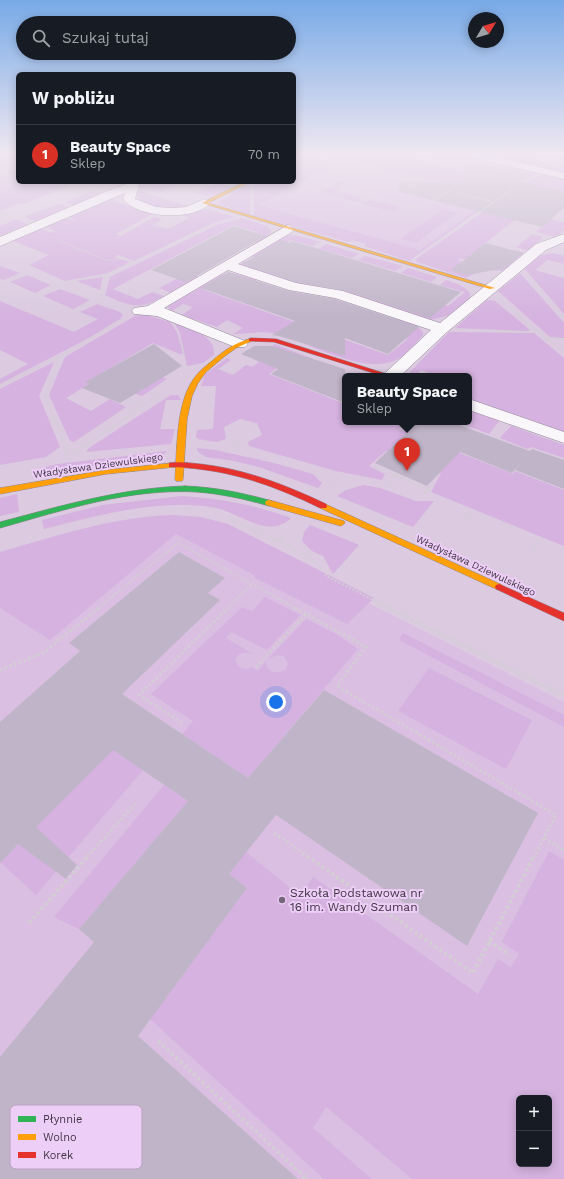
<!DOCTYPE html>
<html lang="pl">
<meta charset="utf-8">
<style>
body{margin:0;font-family:"Work Sans",sans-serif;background:#20242c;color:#f1f3f6}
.controls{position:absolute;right:12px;bottom:12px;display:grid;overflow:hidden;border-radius:6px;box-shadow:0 2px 10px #0003}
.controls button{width:36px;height:36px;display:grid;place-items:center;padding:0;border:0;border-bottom:1px solid #363941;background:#171b24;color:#f1f3f6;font:20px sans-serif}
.compass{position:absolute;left:468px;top:12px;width:36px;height:36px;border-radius:50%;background:#171b24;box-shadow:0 2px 10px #0003;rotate:52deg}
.you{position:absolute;left:276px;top:702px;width:14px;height:14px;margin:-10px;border:3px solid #fff;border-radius:50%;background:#1a73e8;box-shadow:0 0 0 6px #1a73e833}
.badge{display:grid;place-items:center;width:26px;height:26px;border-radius:50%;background:#d93025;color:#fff;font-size:13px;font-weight:700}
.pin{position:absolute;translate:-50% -33px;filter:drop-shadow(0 1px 2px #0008)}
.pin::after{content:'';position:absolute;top:21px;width:14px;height:12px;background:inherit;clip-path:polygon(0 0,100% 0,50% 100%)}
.popup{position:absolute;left:342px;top:373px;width:130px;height:52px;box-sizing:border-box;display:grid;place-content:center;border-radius:6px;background:#171b24;filter:drop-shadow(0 1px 3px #0005);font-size:13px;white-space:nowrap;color:#9ea1a6}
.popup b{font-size:15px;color:#f1f3f6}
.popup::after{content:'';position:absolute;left:50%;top:100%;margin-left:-8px;border:8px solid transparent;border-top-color:#171b24}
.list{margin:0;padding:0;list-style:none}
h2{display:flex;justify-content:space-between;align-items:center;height:52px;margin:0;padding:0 16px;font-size:17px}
h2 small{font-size:13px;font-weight:400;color:#9ea1a6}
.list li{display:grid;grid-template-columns:26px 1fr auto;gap:12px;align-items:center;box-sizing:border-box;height:60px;padding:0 16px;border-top:1px solid #363941}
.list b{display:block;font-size:15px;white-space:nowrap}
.list p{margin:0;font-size:13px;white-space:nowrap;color:#9ea1a6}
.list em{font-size:13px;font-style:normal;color:#9ea1a6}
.icon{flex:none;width:22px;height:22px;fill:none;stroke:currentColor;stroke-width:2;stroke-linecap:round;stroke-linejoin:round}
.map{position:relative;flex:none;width:564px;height:1179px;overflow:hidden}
.search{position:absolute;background:#171b24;box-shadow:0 2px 10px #0003;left:16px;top:16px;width:280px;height:44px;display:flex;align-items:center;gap:10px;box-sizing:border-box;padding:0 14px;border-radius:22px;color:#9ea1a6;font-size:15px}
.panel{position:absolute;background:#171b24;box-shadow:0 2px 10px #0003;left:16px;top:72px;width:280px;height:112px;border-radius:6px}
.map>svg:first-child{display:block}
</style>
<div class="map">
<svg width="564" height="1179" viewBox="0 0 564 1179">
<rect width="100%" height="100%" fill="#dbcae0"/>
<g fill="#dabfe2" fill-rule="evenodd">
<path d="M346,159L494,195L420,250L258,205Z"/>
<path d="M216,526L564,702V1179H0V561ZM519,1098H549V1164H519Z"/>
</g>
<g fill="#d5b2df" fill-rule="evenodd">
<path d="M317,153H385L516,182L507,171L513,166L541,172L494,195L347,159L343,161Z"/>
<path d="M437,153H456L473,157L466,161L434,156Z"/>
<path d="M18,154V159L5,158L18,161V166L0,171V158Z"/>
<path d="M512,156L542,161L564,170V174L503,160Z"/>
<path d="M312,158L335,164L258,205L420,250L487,201L491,202L409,261L364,246L366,244L352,240L348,242L254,216V183L294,182V163L301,159Z"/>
<path d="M18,168V182H77L24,204L20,203L0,211V173Z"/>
<path d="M546,173L564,179V192L554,189L479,248L506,256L514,250L525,253L502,271L492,270L475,258L458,259L474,274L466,278L417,262L416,259L523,184Z"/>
<path d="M341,181L347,182L332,190L363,198L355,202L320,192Z"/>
<path d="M135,182H184L159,193L138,187Z"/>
<path d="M217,183L231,187L210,197L196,193Z"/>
<path d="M248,184L251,186L250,215L216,203Z"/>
<path d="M91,191L103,195L77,206L65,202Z"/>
<path d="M140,191L190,207L163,210L140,202L138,195Z"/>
<path d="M107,199L153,214L144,219H140L142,220L116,234L121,236L154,217L162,219L153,225L167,229L190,218L181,215L208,209L235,217L215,222L134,261L119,255L114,257L130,262L108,273L65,281L29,265L49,255L11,240L38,227L51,233L55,231L44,226L61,217L77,221L67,216Z"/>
<path d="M370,200L398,207L393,212L361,204Z"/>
<path d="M59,204L68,207L37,222L24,217Z"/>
<path d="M443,209L457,213L416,243L401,239Z"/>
<path d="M242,218L267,226L271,231L268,236L258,243L247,239L257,232L234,225L113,289L138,299L152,292L164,296C138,311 130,306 105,295L110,277L217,225Z"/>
<path d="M16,219L29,225L0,236V226Z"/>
<path d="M551,219L564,222V230L556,237L536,232Z"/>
<path d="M533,234L543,237L528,251L516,247Z"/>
<path d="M289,235L299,236L320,242L312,246L291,240L274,251L448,306L465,292L440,285L446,280C455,283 463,285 470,293V298L450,315L431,320L337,289L296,283L241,265L244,261L259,266L265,261L251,256L283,236Z"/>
<path d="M326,244L359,254L352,258L319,249Z"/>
<path d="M553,253L564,256V264L548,260L535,270L564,278V314L524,268L541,255Z"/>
<path d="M365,256L403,266L396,271L358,260Z"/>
<path d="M0,266L20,273L4,280L0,279Z"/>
<path d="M408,268L437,277L431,282L401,273Z"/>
<path d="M188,273L199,277L171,293L159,288Z"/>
<path d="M232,273L258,279L250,285L227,277L204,290L388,355L408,339L381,330L396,317L416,325L423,332V335C416,343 404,357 394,361C358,374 308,341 273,333C261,331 246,334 233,334L243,328L227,320L217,327L182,315L193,307L183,304L172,311L167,306L221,275Z"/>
<path d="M520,273L564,323V338L550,337L498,291Z"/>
<path d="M27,275L51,285L35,293L10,282Z"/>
<path d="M103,277L100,290L76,281Z"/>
<path d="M60,289L90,300L73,309L43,296Z"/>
<path d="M487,300L495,301L530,330L527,331L455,328Z"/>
<path d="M0,301L74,332L98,319L80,312L97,304L120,312L123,315L120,319L87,339L0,384V379L28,364L0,350Z"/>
<path d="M143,314L170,322L177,332L183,354H180L153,343L86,382L89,384L66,398L91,411L110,399L126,407L74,442L70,441L49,395L65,357L135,316Z"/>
<path d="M175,324C190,327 216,336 214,355L203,363L187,366L180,333Z"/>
<path d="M449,332L534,333L564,358V433L469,399V376H437L421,370L416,376H411L410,372Z"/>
<path d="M275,344L315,360L292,357L269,374L345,404V422H391L401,426L399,429L513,474L515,471L564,490V546L431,492L441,473L386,451L369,466L385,474L382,480L336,471L249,446L248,442L262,435L257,423L240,419L224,427L226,439L216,442L198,439L196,437L197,430L213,429L216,386H201L205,374L227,358L231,360L218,369L233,375L246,365L252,367L259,362L254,359Z"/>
<path d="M54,362L39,396L60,447L46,457L0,465V389Z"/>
<path d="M153,373L167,379L142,396L125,390Z"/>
<path d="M171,395H178L181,400H166L160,429H175L171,444L86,452L89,448Z"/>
<path d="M469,410L499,421L489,434L457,422H469Z"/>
<path d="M511,426L564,445V458L531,447L527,449L500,438Z"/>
<path d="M197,448L215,450L270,462L313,474L322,483L318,488L259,467L234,461L206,457L198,452Z"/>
<path d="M167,451L162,456L63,470L34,477L40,468L58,464Z"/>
<path d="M364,485L380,488L416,501H434L413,527L337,496L346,490Z"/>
<path d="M17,494L19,512L0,516V498Z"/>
<path d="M181,496C223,499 251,504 291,518C268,540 241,513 216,508C164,497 95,516 44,529L42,520L103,505Z"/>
<path d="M171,515L201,517L228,524L374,598L347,624L255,578L254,575L176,534L50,640L0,608V552C56,536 113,517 171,515Z"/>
<path d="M310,525L359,545L333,574L323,556L312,551L302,541L304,532Z"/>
<path d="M265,597L300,615L267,650L231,632L226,638L253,654C246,651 238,652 235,660L239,667L246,669L252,667L258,671L266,661C266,673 278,675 286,669L288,664L284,656L277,655L268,659L306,619L336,634L358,649L248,778L182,734L193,721L151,694L242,607L252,611Z"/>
<path d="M403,633L564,715V727L399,640Z"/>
<path d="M429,668L532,720L506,769L398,711Z"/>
<path d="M84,730L143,770L36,895L0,862L93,769Z"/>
<path d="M164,785L188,801L79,929L54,917Z"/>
<path d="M549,851L564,860V1179H412L326,1107L313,1128L372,1179H324L150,1019L247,888L229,874L246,852L300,896L313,877L478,994L498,959L511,967L519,954L502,942ZM519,1098H549V1164H519Z"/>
</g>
<g fill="#c0b5c8">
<path d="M465,161L526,175L518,181L564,192V208L542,227L399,192L400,182H463Z"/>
<path d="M234,226L266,236L186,282L151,270Z"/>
<path d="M281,240L289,243L292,241L461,292L430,318L343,290L296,282L242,264Z"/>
<path d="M486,243L523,253L505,268L467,275L451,270Z"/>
<path d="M228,272L289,291L335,299L419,327L388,354L345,338V356L279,336L272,335L295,321L201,288Z"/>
<path d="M154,344L182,366L120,403L82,388L89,384L85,382Z"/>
<path d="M254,346H272L345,369V403L271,374L278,369L241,354Z"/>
<path d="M418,422H451L530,451L532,449L564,460V489L515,470L523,460L512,473L460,452L427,486L375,463Z"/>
<path d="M179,552L225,578L208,593L220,600L122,694L248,778L324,690L538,813L467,946L276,815L229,874L247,888L138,1036L298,1179H0V1057L94,942L79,929L188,801L113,750L36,827L77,865L66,879L18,844L0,863V722L80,651L69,643Z"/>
</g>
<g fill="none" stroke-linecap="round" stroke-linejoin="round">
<g stroke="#918595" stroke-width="1">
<g id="street">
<path d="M298,153H311L294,163V156Z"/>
<path d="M459,153H479L564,173V179L464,156Z"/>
<path d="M125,182H137L139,186L135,199L156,207L172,208L186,207L204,199L210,203C196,222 134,218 123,198L125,193L0,246V237L105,192L127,184Z"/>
<path d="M288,225L294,229L292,232L238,264L296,283L343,291L440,323L536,244L564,234V242L546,250L447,332L400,376H382L431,330L335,298L289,290L228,270L164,308L245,341L248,344L245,347H235L157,316L134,314L132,311L134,308L148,306Z"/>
<path d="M469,399L564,432V443L469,410Z"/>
</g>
</g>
<g stroke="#918595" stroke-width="1">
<path id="fast" d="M185,486C215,487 243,493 272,501L273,503L269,506C245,499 222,494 197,492C130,488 64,510 0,528V522C61,506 121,488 185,486Z"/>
</g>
<g stroke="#918595" stroke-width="1">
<g id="slow">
<path d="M244,182H250L208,203L495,288L490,289L202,203Z"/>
<path d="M249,339L254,340L236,348L225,356L206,372L198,383L192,396L187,419L183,479L182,481H176L175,479C177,450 176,408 191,383C196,374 204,367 212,361C223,351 235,343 249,339Z"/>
<path d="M172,463H175V467L106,474L0,494V488L106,470Z"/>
<path d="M269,500L344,521L345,523L341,526L266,505L265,503L266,501Z"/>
<path d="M323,503L502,585L503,587L502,589H496L320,508L319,506Z"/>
</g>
</g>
<g stroke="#918595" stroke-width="1">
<g id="jam">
<path d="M251,338L276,339L393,376H383L274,342L249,341V339Z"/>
<path d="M169,463C179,461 190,463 200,464C245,469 286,485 326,504L327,506L326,508H320C271,484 227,469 172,467H169Z"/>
<path d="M499,584L564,613V621L496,589L495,587L496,585Z"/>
</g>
</g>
<g stroke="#d3ced4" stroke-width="1.5" stroke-dasharray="1 1" stroke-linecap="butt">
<path d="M0,156L18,160"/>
<path d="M365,168L317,192L394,214L401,210L415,213L452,189"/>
<path d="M0,172L18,166"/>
<path d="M400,182L407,178"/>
<path d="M397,183L400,182L415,186L417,184L413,183L415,180"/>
<path d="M342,189L371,195"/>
<path d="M463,192L464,195L493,202"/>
<path d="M357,204L372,196L419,208L416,209L405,206L401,210"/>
<path d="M120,234L133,227"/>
<path d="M59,241L107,260L124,259"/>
<path d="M431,247L515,187"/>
<path d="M118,256L134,262"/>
<path d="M7,281L29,272"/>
<path d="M533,283L564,317"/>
<path d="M40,295L68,281L106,275"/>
<path d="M507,306L564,353"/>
<path d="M77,310L100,299L106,275L200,231"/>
<path d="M477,331L538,332"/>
<path d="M547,338L564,339"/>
<path d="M182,345L184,356"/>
<path d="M0,386L59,357L119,322"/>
<path d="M128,399L143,406"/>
<path d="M54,417L45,396L59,357"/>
<path d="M127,417L162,393"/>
</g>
<g stroke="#d3ced4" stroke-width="2" stroke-dasharray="2 2" stroke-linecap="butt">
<path d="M53,416L66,446V456"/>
<path d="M234,448L237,441"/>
<path d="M75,452L129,416"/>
<path d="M374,466L395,475L389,486"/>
<path d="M397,473L395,475L429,489L422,496"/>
<path d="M333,484L338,478"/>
<path d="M429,489L432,485L430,483"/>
<path d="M229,519L286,544L318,564L328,577L391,609"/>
<path d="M464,519L470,512"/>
<path d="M279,541L287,533"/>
<path d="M533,549L539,541"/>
<path d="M97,609L178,543L297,609"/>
<path d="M227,609L252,584"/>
</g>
<g stroke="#d3ced4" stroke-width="3" stroke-dasharray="2.5 2.5" stroke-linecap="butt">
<path d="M295,608L366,647L337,686L556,815L534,857"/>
<path d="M389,608L564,696"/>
<path d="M256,667L306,614"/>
<path d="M0,670L43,653L99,608"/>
<path d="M182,723L139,695L228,608"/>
<path d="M274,833L309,857"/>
<path d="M544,838L563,850"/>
<path d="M87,857L135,804"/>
</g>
<g stroke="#d3ced4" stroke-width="4" stroke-dasharray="3 3" stroke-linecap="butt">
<path d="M307,856L473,973L534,856"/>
<path d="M29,923L88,856"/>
<path d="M489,941L509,955"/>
<path d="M158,1041L307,1179"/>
</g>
<use href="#street" fill="#faf7fa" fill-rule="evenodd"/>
<use href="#fast" fill="#30b455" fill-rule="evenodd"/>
<use href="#slow" fill="#ff9f0a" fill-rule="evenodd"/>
<use href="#jam" fill="#e5322d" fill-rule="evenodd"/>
</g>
<linearGradient id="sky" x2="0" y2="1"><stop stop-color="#78aae7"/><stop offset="0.48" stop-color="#efe7f1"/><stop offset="1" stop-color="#efe7f1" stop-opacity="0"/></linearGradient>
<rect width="564" height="318" fill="url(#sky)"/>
<circle fill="#76687b" stroke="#edcef7" stroke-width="1.5" cx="282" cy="900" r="4"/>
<g text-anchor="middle" stroke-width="4" stroke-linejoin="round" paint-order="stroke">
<g font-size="10" fill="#403444" stroke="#edcef7">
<text transform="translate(98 465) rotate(-8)" y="4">Władysława Dziewulskiego</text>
<text transform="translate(476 565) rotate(25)" y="4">Władysława Dziewulskiego</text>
</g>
<g font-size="12" fill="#403444" stroke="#edcef7" text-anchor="start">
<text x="290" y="897">Szkoła Podstawowa nr<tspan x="290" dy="14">16 im. Wandy Szuman</tspan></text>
</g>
</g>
<rect x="10" y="1105" width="132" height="64" rx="6" fill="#edcef7" stroke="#b9a0c1" stroke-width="1"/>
<rect x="18" y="1116" width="18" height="6" fill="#30b455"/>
<rect x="18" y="1134" width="18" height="6" fill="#ff9f0a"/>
<rect x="18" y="1152" width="18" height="6" fill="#e5322d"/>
<g font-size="11" fill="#403444">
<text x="43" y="1123">Płynnie</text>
<text x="43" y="1141">Wolno</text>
<text x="43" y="1159">Korek</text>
</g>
</svg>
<div class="controls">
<button>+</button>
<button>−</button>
</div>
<svg class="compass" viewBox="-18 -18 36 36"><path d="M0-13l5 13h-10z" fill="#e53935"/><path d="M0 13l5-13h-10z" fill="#9ea1a6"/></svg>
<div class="you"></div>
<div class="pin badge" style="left:407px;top:471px">1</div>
<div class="popup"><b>Beauty Space</b>Sklep</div>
<div class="search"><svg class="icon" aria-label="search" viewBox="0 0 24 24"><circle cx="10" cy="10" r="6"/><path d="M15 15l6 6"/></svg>Szukaj tutaj</div>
<section class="panel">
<h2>W pobliżu<small></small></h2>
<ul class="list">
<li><span class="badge">1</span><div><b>Beauty Space</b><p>Sklep</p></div><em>70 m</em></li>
</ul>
</section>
</div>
